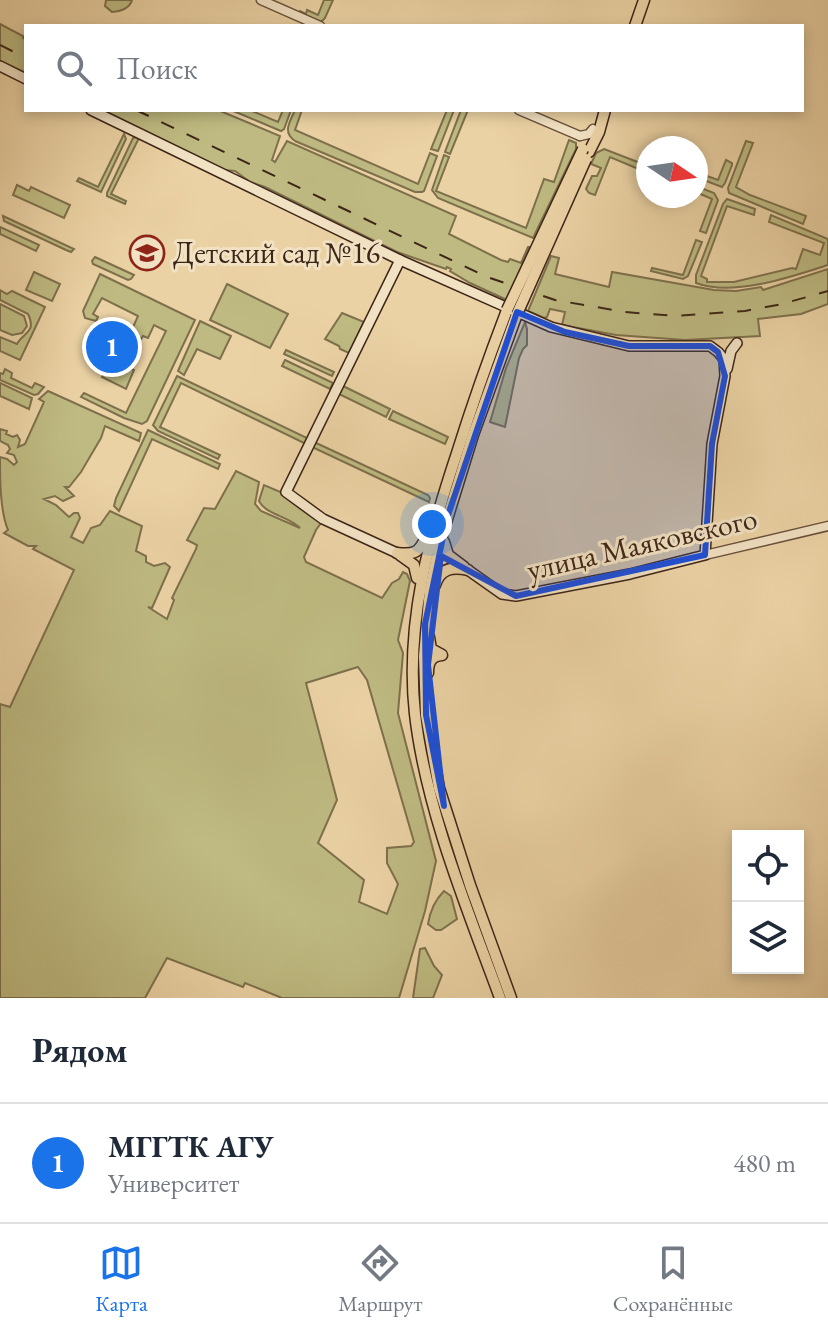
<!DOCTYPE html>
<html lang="ru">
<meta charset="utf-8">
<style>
body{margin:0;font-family:"EB Garamond",serif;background:#f6f6f7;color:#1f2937}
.controls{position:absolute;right:24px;bottom:24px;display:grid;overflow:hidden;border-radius:0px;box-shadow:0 4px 12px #0003}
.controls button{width:72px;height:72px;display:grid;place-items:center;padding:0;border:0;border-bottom:2px solid #e0e1e3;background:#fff;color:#1f2937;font:40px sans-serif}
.compass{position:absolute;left:636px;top:136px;width:72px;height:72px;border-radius:50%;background:#fff;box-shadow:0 4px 12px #0003;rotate:103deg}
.you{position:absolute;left:432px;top:524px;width:28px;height:28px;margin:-20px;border:6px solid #fff;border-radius:50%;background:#1a73e8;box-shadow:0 0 0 12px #1a73e833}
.badge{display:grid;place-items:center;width:52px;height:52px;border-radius:50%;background:#1a73e8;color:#fff;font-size:26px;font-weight:700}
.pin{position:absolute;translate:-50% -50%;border:4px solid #fff;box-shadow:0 2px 8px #0006}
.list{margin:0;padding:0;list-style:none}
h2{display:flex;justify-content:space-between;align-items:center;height:104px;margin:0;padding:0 32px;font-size:34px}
h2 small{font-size:26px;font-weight:400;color:#747a83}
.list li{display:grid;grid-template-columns:52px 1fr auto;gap:24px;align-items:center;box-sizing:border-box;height:120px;padding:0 32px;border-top:2px solid #e0e1e3}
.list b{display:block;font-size:30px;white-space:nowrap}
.list p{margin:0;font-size:26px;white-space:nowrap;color:#747a83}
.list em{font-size:26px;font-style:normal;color:#747a83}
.icon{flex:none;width:44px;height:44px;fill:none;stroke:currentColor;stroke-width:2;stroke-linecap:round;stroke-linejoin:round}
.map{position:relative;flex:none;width:828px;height:998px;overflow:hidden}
.search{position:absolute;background:#fff;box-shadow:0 4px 12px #0003;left:24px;right:24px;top:24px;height:88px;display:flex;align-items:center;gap:20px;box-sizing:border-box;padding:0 28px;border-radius:0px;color:#747a83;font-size:30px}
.sheet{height:224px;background:#fff}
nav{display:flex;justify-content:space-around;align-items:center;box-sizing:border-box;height:112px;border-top:2px solid #e0e1e3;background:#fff;font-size:22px;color:#747a83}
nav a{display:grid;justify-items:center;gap:4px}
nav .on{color:#1a73e8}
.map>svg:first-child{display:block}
</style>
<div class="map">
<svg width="828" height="998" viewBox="0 0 828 998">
<rect width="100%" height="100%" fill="#ebd2a4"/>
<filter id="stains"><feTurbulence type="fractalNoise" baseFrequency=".0025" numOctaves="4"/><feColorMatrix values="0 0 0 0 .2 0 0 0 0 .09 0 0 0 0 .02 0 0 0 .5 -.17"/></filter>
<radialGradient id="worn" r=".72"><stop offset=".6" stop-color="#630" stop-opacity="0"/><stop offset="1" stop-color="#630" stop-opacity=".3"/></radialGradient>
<g fill="#beba81" stroke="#7e704c" stroke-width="2" fill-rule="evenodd">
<path d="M106,0H132C130,8 120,12 112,12L105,6Z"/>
<path d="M324,0H333L325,18L321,22L299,13L300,11L306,14L307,10L318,15Z"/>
<path d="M0,24L23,36V38L26,40V73L0,61Z"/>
<path d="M102,110H218L280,136L272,160L275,162L287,141L456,216L449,234L501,260L508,262L510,259L521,263L528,247H530L507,300L470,283L450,271L451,269L447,267L446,269L397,252L265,187L250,182L235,171L224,170Z"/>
<path d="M231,110H250L278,122L283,110H291L284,129L281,131Z"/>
<path d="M295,110H302L295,130L418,184L430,153L437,156L424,191L422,192H415L295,141C282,132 290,122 295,110Z"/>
<path d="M447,110H454L438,151L431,149Z"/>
<path d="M461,110H468L450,154L445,152Z"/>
<path d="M124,134L126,139L101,192L77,181L79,178L98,187Z"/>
<path d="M137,137L139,138L111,194L126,201L125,204L107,196V193L133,138Z"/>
<path d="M569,140L576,143V149L533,238L438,198L432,190L444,155L449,157L436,191L526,228L544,179L554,182Z"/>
<path d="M746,141L753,143L736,187L750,195L806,216L803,224L729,193L728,188Z"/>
<path d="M604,149L648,166V173L610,157L595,195L589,193L586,189L592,176H597L601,168L591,164L596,153Z"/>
<path d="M726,160L732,163V165L725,183L722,187L696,177V172L718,180Z"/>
<path d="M17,185L29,191L31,187L70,205L64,218L13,195Z"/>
<path d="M696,186L714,193L718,200L706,233L700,231L712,199L696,192Z"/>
<path d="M727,199L755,209L754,215L727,206L701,276L707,279V282H734L792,268L796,269L803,249L820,255L824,243L769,222L771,215L828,239V265C791,277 733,297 696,283V275L723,204Z"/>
<path d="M3,216L74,249L71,252L66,250L4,221Z"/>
<path d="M0,227L39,245L36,251L0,234Z"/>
<path d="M696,240L702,242L688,276L683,279L651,271L652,268L683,275Z"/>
<path d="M551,256L559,258L555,274L609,287L612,272L714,290L736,291L761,287L763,290L828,269V304L801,314L758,319L760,336L685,340L616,335L562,325L565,312L550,309L547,317L544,318L528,311Z"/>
<path d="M95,257L134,275L131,279L128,280L93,264L92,261Z"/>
<path d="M34,272L60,284L52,301L26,290Z"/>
<path d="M100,274L195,320L147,421L142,424L124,418L81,397L84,393L126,413L166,331L154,325L148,338L143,336L141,339L130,334L138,316L102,298L93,314L98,317L96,321L85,318L83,311Z"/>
<path d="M227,284L288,314L270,348L210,320Z"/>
<path d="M0,290L7,294L12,291L45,307L20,360L0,351V337L17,344C23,332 37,333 28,314L0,300Z"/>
<path d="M0,304L24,316L27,326L22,333L12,335L0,330Z"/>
<path d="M342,313L364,322L349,353L340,349L339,346L325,339Z"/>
<path d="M200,321L231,336L220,359L197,349L184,375L178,371Z"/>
<path d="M525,322L527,329V345L523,349L519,358L505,427L490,422L506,368Z"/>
<path d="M286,350L334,372L332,376L284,354Z"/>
<path d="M285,360L333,383L330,389L282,366Z"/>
<path d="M111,362H117L134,370L126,389L102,377L108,364Z"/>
<path d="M5,369L12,373L11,378L32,388L35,383L44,387L38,394L34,395L0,380V373L3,374Z"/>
<path d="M177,376L307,438L306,444L181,383L160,427L220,455L218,459L158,431L153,425Z"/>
<path d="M0,383L32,398L29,409L0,396Z"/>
<path d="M343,386L390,409L386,417L339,394Z"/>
<path d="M48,391L141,433L139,441L105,426L101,438L81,472L69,487H65L74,496L63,501L55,496L44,499L56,505L69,517L74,513H78L80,518L71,537L83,543L91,528L100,525L110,511L142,526L136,551L146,556V562L154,566L165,563L170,567L152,608L148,607L167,619L174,600L172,598L196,549L197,545L187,540L204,508L215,509L236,471L259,482L255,504L261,511L300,528C289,516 266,515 259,501L264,485L283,493L321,523L316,530L304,557L306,562L382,598L392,583L399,579L403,572L407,574L410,581L398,640L403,653L398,713L436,861L425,911L399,998H282L245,983L243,987L167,958L145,998H0V704L10,707L74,570L33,549L36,546H28L4,533L8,530C0,511 0,479 0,457L7,459L14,465L17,462L14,455L7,453L10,449L8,445L0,441V429L7,431L6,434L13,437L17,435L20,440L18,447L25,444L44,402L39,399ZM358,667L367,680L414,842L411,846L387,848V863L398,884L387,914L359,902L364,880L318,843L337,800L306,683Z"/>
<path d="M393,411L448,437L445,444L389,419Z"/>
<path d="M148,430L220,464L218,469L152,439L119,511L114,506L116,498Z"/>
<path d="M314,442L428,495L430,498L429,502L312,447Z"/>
<path d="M444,891L451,896L457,919L441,930H436L428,924C430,911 435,900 444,891Z"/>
<path d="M425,948L434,966L442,975L433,998H413L420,949Z"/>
</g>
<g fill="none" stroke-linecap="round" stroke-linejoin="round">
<g stroke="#68503a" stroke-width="11">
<g id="tertiary">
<path d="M261,0L320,26"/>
<path d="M519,110L580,136"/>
<path d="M580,136L589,134L593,129"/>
<path d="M705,555L828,526"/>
</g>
</g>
<g stroke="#3d2517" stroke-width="12">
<g id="secondary">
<path d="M0,66L26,79"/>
<path d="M91,110L400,260L551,327L629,346H710L718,352L724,359L725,376L712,444L705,555L630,574L516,596L502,594L468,570"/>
<path d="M727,369L731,351L737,343"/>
<path d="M397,553L323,519L286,492L400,260"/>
</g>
</g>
<g stroke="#3d2517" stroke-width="13">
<g id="primary">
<path d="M635,26L644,0"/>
<path d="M589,152L599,132L605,110"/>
<path d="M444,542L448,555L464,567"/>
<path d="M397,553C414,555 419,553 426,537"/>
<path d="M400,555L414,565L417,578"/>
<path d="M435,585C440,569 452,566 468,570"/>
<path d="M428,673C428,662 431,656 442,655L431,649L429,637"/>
<path d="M500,998C467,908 426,810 415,714C405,624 429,537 457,453C472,405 489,357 507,310"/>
<path d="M511,998L470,885L439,788L426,715L424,656L430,589L440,542L473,435L517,314"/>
</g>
</g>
<use href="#tertiary" stroke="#f2e2c4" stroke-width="8"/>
<use href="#secondary" stroke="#f2e2c4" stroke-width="9"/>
<use href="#primary" stroke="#ebd2a4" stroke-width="10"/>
<g stroke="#3d2517" stroke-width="2" stroke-dasharray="14 14" stroke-linecap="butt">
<path d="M0,45L26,58"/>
<path d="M136,110L487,277L555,300L625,312L676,316L745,311L782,304L828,291"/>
</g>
<g stroke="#3d2517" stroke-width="13" stroke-linecap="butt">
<g id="primary-bridge">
<path d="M507,310L583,149"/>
<path d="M517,314L586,159"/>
</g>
</g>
<use href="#primary-bridge" stroke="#ebd2a4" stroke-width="10"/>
</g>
<path fill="#1d4ed8" fill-opacity="0.2" stroke="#1d4ed8" stroke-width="6" stroke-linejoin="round" d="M517,312L565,332L629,346H710L718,352L725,376L712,444L705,555L516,596L441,556L428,665L444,806L426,715L425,624L447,518Z"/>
<defs>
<g id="university-ring" transform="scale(1.8)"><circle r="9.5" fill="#f2e2c4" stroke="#8f2418" stroke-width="1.5"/><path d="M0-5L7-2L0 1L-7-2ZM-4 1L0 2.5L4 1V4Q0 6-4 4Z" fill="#8f2418"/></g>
</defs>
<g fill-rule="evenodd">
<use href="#university-ring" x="147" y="253"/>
</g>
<g text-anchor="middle" stroke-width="6" stroke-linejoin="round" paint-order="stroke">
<g font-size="30" fill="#3d2517" stroke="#f2e2c4" text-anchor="start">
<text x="173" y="263">Детский сад №16</text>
</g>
<g font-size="30" fill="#3d2517" stroke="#f2e2c4">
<text transform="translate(642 544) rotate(-13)" y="10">улица Маяковского</text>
</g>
</g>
<rect width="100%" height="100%" filter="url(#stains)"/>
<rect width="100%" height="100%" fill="url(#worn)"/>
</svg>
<div class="controls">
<button><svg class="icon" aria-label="locate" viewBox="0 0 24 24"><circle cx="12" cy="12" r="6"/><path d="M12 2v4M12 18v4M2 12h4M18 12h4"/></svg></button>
<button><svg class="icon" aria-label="layers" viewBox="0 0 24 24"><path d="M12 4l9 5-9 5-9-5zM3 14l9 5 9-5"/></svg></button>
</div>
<svg class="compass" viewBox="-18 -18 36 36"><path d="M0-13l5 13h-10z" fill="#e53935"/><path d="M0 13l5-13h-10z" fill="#747a83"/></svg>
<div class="you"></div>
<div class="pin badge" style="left:112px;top:347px">1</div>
<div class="search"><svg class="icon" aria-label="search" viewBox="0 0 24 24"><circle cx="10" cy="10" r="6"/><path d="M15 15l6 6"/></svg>Поиск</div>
</div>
<section class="sheet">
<h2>Рядом<small></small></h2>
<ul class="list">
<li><span class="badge">1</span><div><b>МГГТК АГУ</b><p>Университет</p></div><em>480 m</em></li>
</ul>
</section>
<nav>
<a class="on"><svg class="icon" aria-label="map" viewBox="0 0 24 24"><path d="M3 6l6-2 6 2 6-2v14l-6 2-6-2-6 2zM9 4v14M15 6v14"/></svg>Карта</a>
<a><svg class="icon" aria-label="directions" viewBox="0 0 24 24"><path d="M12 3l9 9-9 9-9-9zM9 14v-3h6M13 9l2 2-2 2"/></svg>Маршрут</a>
<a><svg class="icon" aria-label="saved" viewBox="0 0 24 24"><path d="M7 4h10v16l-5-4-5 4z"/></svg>Сохранённые</a>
</nav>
